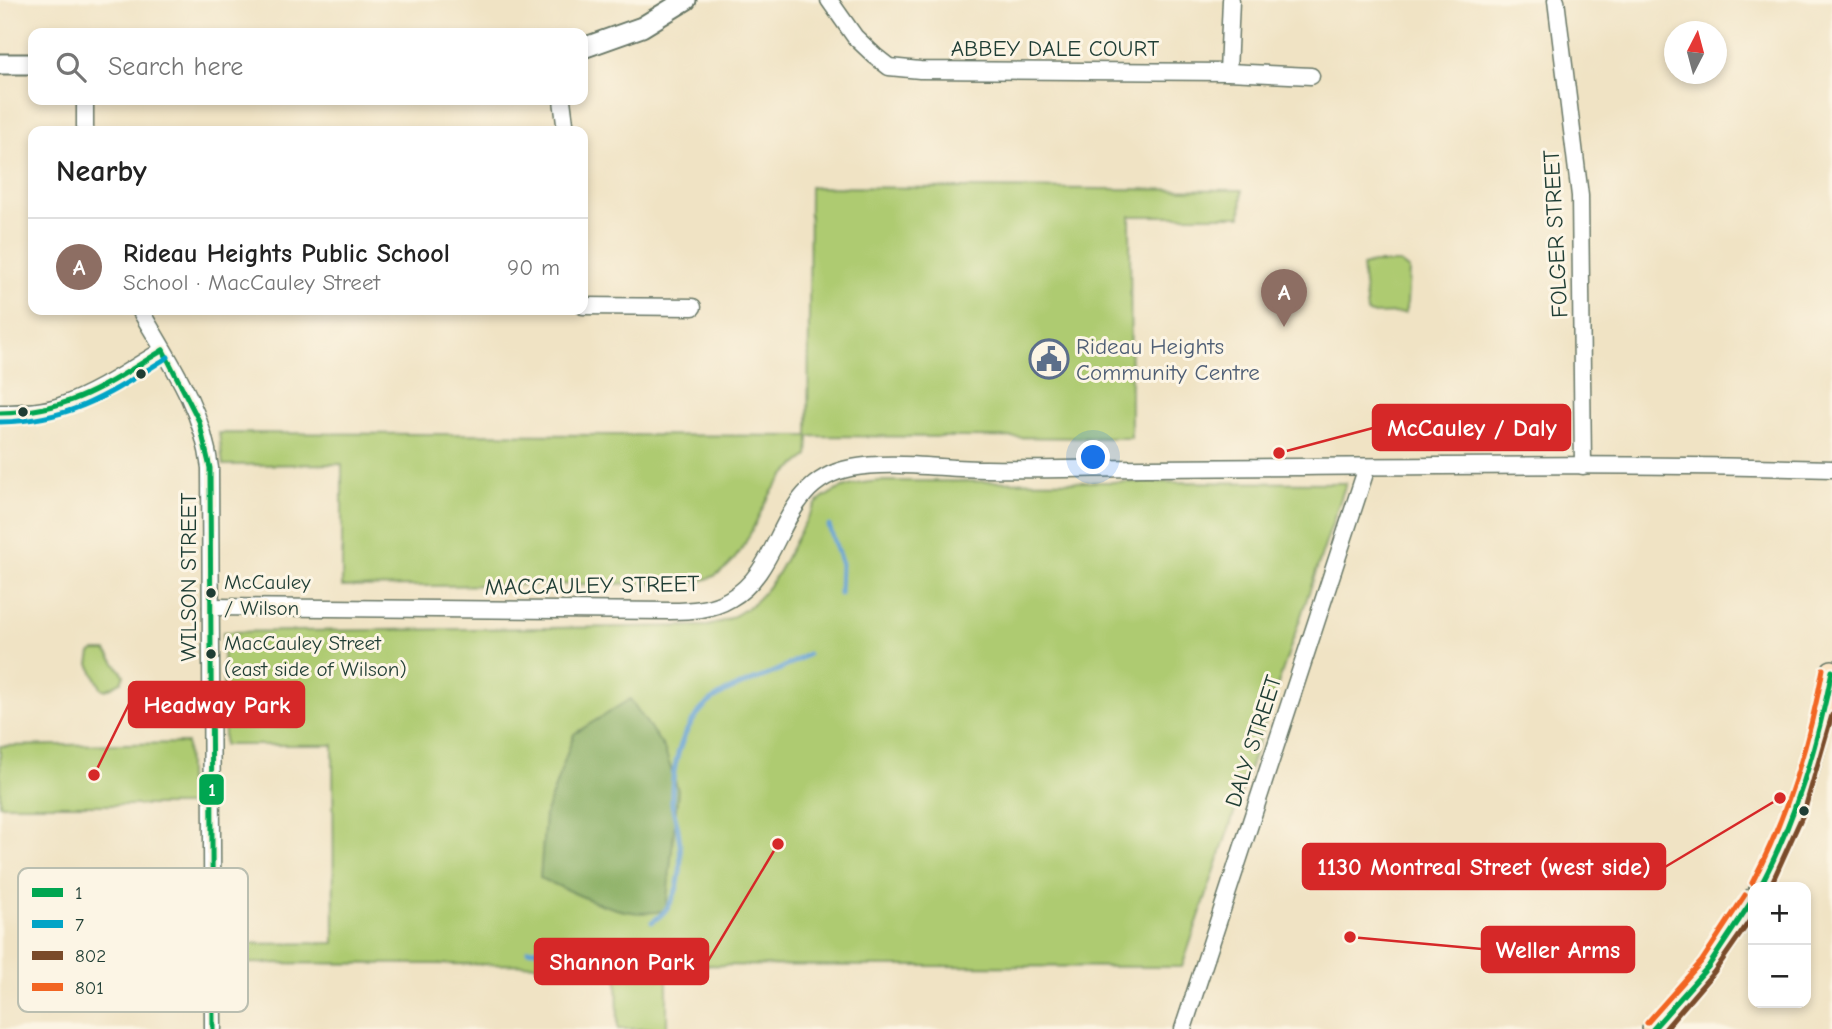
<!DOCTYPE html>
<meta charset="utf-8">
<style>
body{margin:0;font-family:"Comic Neue",sans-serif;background:#f6f6f6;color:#222}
.controls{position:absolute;right:21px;bottom:21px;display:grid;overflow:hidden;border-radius:14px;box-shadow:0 4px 10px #0003}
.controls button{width:63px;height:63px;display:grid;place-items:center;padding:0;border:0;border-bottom:2px solid #e0e0e0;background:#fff;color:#222;font:35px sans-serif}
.compass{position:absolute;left:1664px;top:21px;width:63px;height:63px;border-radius:50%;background:#fff;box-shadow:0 4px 10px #0003;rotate:6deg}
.you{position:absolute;left:1094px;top:458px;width:24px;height:24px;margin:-18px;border:5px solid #fff;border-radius:50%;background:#1a73e8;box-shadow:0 0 0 10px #1a73e833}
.badge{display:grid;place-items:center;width:46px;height:46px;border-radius:50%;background:#0b8043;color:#fff;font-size:23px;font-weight:700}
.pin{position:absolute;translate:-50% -58px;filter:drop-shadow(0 2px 4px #0008)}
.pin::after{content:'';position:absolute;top:37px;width:24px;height:21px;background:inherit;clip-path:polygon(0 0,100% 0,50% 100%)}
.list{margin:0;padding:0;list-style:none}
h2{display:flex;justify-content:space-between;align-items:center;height:91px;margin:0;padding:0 28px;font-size:30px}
h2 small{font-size:23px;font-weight:400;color:#767676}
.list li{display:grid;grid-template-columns:46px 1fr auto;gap:21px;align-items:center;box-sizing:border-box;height:98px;padding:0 28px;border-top:2px solid #e0e0e0}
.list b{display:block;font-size:26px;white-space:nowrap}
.list p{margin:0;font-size:23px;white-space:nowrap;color:#767676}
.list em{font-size:23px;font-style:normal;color:#767676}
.icon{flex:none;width:38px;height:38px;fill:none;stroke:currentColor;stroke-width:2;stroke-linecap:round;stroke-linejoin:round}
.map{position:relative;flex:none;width:1832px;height:1029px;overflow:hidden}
.search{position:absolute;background:#fff;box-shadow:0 4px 10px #0003;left:28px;top:28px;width:560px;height:77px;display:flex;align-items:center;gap:18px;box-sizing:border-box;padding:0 24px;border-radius:14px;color:#767676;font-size:26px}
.panel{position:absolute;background:#fff;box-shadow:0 4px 10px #0003;left:28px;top:126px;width:560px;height:189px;border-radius:14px}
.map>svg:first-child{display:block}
</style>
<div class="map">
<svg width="1832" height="1029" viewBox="0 0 1832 1029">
<rect width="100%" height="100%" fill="#fcf5e5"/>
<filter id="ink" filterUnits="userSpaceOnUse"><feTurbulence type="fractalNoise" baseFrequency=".0143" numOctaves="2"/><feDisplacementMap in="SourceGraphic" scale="14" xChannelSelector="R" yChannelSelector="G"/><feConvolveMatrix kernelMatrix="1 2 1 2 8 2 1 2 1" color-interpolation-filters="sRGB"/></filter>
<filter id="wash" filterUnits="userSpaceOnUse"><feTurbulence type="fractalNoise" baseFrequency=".00686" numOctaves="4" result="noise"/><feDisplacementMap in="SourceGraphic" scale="28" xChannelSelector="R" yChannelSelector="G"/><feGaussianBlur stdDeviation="1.57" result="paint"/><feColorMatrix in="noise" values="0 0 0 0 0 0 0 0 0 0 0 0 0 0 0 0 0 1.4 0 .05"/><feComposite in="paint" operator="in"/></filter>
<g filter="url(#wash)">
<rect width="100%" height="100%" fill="#f0e3c4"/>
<g fill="#aecb71" stroke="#668452" stroke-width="2">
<path d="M810,187L1242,190L1241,216H1130L1131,438L809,436L808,456C796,465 785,473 776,486C755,514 747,559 714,576C706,580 697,582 688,583L342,587V464L223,465L219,433L808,436Z"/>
<path d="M1373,263H1400L1409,270L1407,303L1405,313L1371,314L1367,312L1362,266Z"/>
<path d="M880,481L1346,483L1182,967L667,965V1029H618L617,965L224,963V944L334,943L333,745H224L223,632L708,626C778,607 781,555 817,503C836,487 855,483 880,481Z"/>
<path d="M95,651H106L124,675L121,682L106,690L101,688L89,664L91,653Z"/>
<path d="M187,743L189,805H0V746Z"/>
</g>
<path fill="#8aaf63" stroke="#54764c" stroke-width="2" d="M630,699L664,748L678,790L666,910C624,922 579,894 540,878L545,815L574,734Z"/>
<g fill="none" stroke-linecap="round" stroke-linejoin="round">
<g stroke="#61a0d3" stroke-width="5">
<path d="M829,526L841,562L840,594"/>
<path d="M652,922C682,903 684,863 678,830C677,821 673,812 672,803C671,771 680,731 703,708C723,689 745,684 770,674C783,668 796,661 808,654"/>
<path d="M528,950C560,948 591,946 623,938"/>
</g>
</g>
</g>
<g filter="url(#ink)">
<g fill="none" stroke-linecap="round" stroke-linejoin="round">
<g stroke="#687766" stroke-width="19">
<g id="minor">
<path d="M829,0L855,37L875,56L889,67L920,70L1228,72L1311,76"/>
<path d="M1556,0L1580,196L1583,466"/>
<path d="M1228,72L1231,0"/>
<path d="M85,100V131"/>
<path d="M562,100L566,131"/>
<path d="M583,306L693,307"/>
<path d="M140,310C169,360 203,409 210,468L213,1029"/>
<path d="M0,413C20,413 42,412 60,406C97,393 130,370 163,350"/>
<path d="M211,607L670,611C690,611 712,610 730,599C786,568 776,482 851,468C892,460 943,469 986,469C1040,470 1093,468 1147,468C1375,467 1604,462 1832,469"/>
<path d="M1183,1029L1367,467"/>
</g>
</g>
<g stroke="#687766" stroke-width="23">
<g id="tertiary">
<path d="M583,48L642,27L686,0"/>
<path d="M0,64H33"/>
</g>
</g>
<g stroke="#687766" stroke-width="24">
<g id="secondary">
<path d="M1760,887C1798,819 1818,747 1832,671"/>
<path d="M1653,1029C1691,990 1727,946 1753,899"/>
</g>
</g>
<use href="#minor" stroke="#fff" stroke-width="16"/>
<use href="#tertiary" stroke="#fff" stroke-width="19"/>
<use href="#secondary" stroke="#fce5c4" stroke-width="21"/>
<g stroke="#fcf5e5" stroke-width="10">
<g id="bus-1">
<path d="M163,350L199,421L210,468L213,1029"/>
<path d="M0,413C70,412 106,385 163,350"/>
<path d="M1760,887C1796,818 1817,747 1832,671"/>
<path d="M1653,1029L1708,967L1753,899"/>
</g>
</g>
<g stroke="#fcf5e5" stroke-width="10">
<path id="bus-2" d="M0,422C72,421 109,394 168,357"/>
</g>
<g stroke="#fcf5e5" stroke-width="10">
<g id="bus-3">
<path d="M1770,887L1804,812L1832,715"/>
<path d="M1665,1029L1714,972L1753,916"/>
</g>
</g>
<g stroke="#fcf5e5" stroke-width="10">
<g id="bus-4">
<path d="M1752,883C1788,815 1809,744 1823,669"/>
<path d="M1647,1023L1701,962L1745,895"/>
</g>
</g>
<use href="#bus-1" stroke="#00a651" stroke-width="5"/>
<use href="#bus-2" stroke="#02a4c6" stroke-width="5"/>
<use href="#bus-3" stroke="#7a4b2a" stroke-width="5"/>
<use href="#bus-4" stroke="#f26522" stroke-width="5"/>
</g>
</g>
<defs>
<g id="civic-ring" transform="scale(2.0125)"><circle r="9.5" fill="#fcf5e5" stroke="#5c6f8a" stroke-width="1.5"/><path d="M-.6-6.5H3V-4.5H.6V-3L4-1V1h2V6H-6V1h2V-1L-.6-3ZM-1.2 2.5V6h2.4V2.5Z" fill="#5c6f8a"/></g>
</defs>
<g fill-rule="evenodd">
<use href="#civic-ring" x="1049" y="359"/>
</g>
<g fill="#1f3d34" stroke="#fcf5e5" stroke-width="2.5">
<circle cx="141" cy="374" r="6"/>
<circle cx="23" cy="412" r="6"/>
<circle cx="211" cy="593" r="6"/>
<circle cx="211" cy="654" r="6"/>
<circle cx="1804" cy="811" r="6"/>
</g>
<g text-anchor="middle" stroke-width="6" stroke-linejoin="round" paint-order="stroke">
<g font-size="21" fill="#1f3d34" stroke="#fcf5e5" text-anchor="start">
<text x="224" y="589">McCauley<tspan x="224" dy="26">/ Wilson</tspan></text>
<text x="224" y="650">MacCauley Street<tspan x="224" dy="26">(east side of Wilson)</tspan></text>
</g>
<g font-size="23" fill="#1f3d34" stroke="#fcf5e5">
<text x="1055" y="56">ABBEY DALE COURT</text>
<text transform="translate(1555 234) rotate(-93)" y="8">FOLGER STREET</text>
<text transform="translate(188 577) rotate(-90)" y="8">WILSON STREET</text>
<text transform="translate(592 585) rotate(-1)" y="8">MACCAULEY STREET</text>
<text transform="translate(1253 741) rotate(-72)" y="8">DALY STREET</text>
</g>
<g font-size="23" fill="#4e5e75" stroke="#fcf5e5" text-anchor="start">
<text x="1076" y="354">Rideau Heights<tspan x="1076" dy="26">Community Centre</tspan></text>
</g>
</g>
<rect x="18" y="868" width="230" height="144" rx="10" fill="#fcf5e5" stroke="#babeb0" stroke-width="2"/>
<rect x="32" y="888" width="31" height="9" fill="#00a651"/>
<rect x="32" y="920" width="31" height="8" fill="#02a4c6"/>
<rect x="32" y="951" width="31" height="9" fill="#7a4b2a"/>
<rect x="32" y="983" width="31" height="8" fill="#f26522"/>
<g font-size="19" fill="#1f3d34">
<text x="75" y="899">1</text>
<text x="75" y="931">7</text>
<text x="75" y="962">802</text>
<text x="75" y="994">801</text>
</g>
<path fill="none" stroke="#d62828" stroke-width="2.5" d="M1279 453L1373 428M94 775L129 704M1780 798L1665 867M1350 937L1482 949M778 844L708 961"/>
<g fill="#d62828" stroke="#fcf5e5" stroke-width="2.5">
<circle cx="1279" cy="453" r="7"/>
<circle cx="94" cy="775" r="7"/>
<circle cx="1780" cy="798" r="7"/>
<circle cx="1350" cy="937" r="7"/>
<circle cx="778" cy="844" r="7"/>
</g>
<g fill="#d62828" stroke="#d62828" stroke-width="2.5">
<rect x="1373" y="405" width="197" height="45" rx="7"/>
<rect x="129" y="682" width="175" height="45" rx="7"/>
<rect x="1303" y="844" width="362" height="45" rx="7"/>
<rect x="1482" y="927" width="152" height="45" rx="7"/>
<rect x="535" y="939" width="173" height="45" rx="7"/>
</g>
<g font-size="24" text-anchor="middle" font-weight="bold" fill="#fff">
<text x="1472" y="436">McCauley / Daly</text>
<text x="217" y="713">Headway Park</text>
<text x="1484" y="875">1130 Montreal Street (west side)</text>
<text x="1558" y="958">Weller Arms</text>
<text x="622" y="970">Shannon Park</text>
</g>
<rect stroke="#fcf5e5" stroke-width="2.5" x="198" y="773" width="27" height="33" rx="7" fill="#00a651"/>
<g font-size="19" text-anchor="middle" font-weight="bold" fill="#fff">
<text x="212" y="796">1</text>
</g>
</svg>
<div class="controls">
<button>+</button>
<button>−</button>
</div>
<svg class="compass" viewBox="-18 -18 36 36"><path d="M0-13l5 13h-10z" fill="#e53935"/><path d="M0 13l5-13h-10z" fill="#767676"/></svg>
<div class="you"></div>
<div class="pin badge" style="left:1284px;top:327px;background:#8d6e63">A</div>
<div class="search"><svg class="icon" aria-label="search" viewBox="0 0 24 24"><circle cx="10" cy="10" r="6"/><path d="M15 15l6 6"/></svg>Search here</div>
<section class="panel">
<h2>Nearby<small></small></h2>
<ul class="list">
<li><span class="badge" style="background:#8d6e63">A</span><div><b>Rideau Heights Public School</b><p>School · MacCauley Street</p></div><em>90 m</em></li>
</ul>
</section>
</div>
